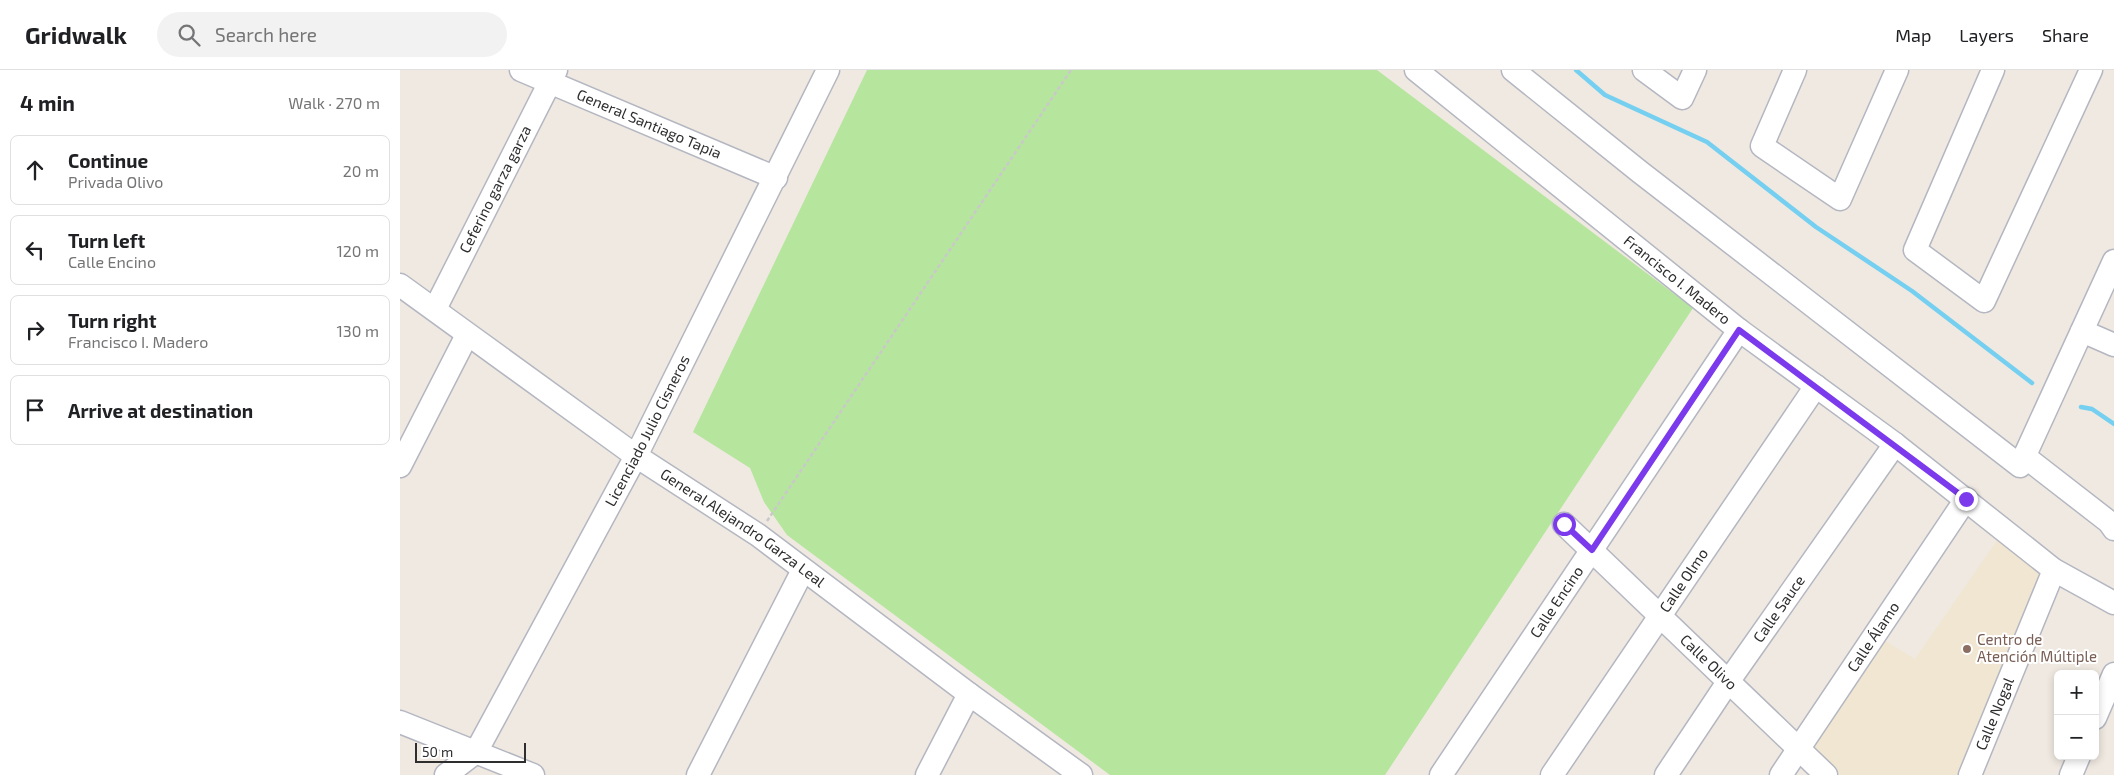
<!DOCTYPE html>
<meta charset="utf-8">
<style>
body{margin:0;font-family:"Exo 2",sans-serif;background:#f2f2f2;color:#202124}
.controls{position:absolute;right:15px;bottom:15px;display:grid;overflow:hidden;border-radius:8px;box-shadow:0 2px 8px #0003}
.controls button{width:45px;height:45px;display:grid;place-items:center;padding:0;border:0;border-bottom:1px solid #e0e0e0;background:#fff;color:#202124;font:25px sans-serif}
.scale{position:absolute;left:15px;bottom:12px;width:111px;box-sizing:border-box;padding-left:5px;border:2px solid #2e2e2e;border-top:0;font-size:14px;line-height:18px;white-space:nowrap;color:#2e2e2e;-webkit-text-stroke:4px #fff;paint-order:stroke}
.stop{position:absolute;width:15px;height:15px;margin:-11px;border:4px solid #7c3aed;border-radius:50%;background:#fff}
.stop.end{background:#7c3aed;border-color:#fff;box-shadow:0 1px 5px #0008}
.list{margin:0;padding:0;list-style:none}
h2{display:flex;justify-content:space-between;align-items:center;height:65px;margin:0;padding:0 20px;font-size:21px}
h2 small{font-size:16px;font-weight:400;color:#757577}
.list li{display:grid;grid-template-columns:32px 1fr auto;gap:15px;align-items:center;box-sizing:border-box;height:70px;margin:0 10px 10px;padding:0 10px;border:1px solid #e0e0e0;border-radius:8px}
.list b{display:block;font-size:19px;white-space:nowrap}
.list p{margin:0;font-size:16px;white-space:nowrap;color:#757577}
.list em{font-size:16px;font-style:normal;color:#757577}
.icon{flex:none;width:28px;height:28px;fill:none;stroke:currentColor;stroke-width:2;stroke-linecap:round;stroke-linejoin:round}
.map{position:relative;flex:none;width:1714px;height:705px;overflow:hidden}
header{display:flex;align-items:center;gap:30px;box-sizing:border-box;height:70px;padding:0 25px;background:#fff;border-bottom:1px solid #e0e0e0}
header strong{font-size:24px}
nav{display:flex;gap:28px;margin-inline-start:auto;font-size:18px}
.search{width:350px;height:45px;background:#f2f2f2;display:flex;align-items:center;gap:12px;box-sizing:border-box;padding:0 18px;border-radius:28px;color:#757577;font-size:19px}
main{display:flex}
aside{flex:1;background:#fff}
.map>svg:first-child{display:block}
</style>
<header>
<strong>Gridwalk</strong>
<div class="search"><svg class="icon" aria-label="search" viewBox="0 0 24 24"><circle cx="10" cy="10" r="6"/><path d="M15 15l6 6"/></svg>Search here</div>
<nav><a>Map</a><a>Layers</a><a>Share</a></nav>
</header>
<main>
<aside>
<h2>4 min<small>Walk · 270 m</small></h2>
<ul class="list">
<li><svg class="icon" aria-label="ahead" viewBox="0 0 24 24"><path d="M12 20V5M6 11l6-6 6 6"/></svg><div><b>Continue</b><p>Privada Olivo</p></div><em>20 m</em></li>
<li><svg class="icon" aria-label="left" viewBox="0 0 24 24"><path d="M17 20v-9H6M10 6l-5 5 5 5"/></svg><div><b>Turn left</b><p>Calle Encino</p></div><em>120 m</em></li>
<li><svg class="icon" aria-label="right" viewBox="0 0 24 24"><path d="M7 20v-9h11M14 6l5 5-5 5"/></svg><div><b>Turn right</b><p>Francisco I. Madero</p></div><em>130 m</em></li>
<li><svg class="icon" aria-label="arrive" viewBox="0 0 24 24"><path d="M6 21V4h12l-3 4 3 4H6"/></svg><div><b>Arrive at destination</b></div></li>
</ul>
</aside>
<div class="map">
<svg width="1714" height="705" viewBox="0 0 1714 705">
<rect width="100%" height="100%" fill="#efe9e1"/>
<path fill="#f0e6d1" d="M1600,466L1641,501L1642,510L1558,705H1441L1412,677L1484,570L1515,589Z"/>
<path fill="#b6e59e" d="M467,0H977L1293,238L985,705H710L387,465L364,432L350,398L293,362Z"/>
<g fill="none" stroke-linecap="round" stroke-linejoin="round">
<g stroke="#75cff0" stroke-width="4.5">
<path d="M1176,0L1205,25L1307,72L1416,157L1512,221L1632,313"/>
<path d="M1681,337L1692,339L1714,354"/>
</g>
<g stroke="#b4b7c1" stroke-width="25">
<g id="minor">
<path id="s1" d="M121,0L376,108"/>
<path id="s2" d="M1016,0L1339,260L1495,374L1654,500L1714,533"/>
<path d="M1113,0L1240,102L1620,396L1714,191"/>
<path d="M1244,0L1282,28L1295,0"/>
<path d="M1395,0L1362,76L1440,129L1497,0"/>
<path d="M1593,0L1515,180L1584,231L1691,0"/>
<path id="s3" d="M0,215L236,386L358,465L569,624L681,705"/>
<path id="s4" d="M35,239L156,0"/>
<path d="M1682,261L1714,275"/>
<path d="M1624,386L1709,452L1714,459"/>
<path d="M0,396L67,265"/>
<path id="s5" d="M1164,454L1426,705"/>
<path d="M1695,648L1714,604"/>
<path d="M0,652L133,705"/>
<path id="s6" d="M46,705L76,682L236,386L428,0"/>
<path d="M298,705L403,500"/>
<path d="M527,705L569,624"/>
<path id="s7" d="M1041,705L1339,260"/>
<path id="s8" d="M1152,705L1416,316"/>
<path id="s9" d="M1266,705L1328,612L1495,374"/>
<path id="s10" d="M1381,705L1566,429"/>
<path id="s11" d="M1570,705L1654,500"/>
<path d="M1671,705L1679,686"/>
</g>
</g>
<path stroke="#c9c9c9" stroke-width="2.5" stroke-dasharray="4 2.5" stroke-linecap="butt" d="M367,451L671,0"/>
<use href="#minor" stroke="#fff" stroke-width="22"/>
</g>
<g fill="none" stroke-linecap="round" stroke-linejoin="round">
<path stroke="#7c3aed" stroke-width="6" d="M1164,454L1192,480L1339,260L1566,429"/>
</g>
<circle fill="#8d6e63" stroke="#fff" stroke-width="2" cx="1567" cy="579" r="5"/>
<g text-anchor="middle" stroke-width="4" stroke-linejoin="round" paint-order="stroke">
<g font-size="15" fill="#2e2e2e" stroke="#fff">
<text dy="5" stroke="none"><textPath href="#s1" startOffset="139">General Santiago Tapia</textPath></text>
<text dy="5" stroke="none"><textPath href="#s4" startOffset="134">Ceferino garza garza</textPath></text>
<text dy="5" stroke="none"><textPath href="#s2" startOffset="335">Francisco I. Madero</textPath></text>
<text dy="5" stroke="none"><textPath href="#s6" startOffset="402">Licenciado Julio Cisneros</textPath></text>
<text dy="5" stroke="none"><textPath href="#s3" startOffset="420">General Alejandro Garza Leal</textPath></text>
<text dy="5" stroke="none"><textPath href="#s8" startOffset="235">Calle Olmo</textPath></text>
<text dy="5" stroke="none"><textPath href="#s7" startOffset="208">Calle Encino</textPath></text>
<text dy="5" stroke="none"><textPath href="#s9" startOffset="201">Calle Sauce</textPath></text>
<text dy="5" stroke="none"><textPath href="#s10" startOffset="166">Calle Álamo</textPath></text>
<text dy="5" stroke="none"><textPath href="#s5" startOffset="200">Calle Olivo</textPath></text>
<text dy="5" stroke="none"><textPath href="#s11" startOffset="66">Calle Nogal</textPath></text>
</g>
<g font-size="15" fill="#785e54" stroke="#fff" text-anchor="start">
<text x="1577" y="575">Centro de<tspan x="1577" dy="17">Atención Múltiple</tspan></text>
</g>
</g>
</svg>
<div class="controls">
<button>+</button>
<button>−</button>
</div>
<div class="scale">50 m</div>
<div class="stop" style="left:1164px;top:454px"></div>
<div class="stop end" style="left:1566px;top:429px"></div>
</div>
</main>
